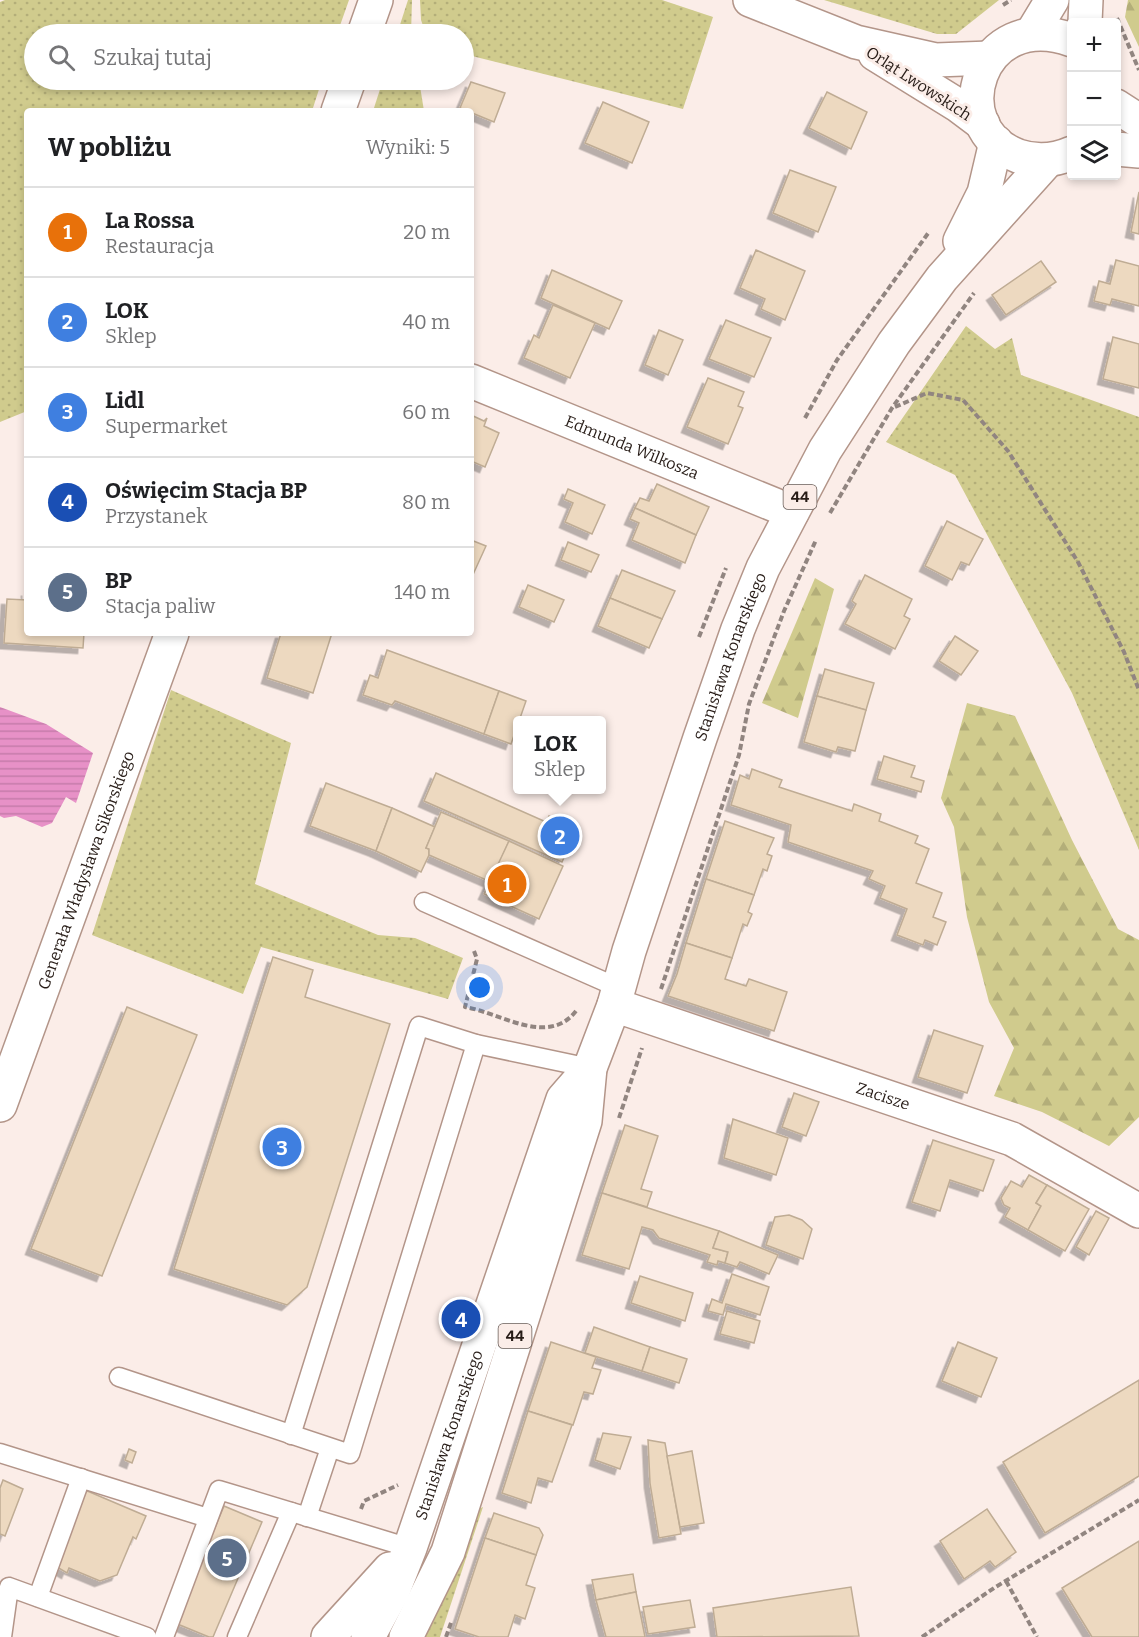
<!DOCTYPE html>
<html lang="pl">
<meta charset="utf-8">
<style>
body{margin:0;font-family:Bitter,serif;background:#f2f2f2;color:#202124}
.controls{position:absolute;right:18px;top:18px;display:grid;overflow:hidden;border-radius:6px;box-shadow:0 3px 9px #0003}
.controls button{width:54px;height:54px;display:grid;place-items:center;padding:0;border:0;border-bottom:2px solid #e0e0e0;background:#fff;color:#202124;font:30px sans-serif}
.you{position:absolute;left:480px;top:988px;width:21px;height:21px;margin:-15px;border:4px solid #fff;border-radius:50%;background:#1a73e8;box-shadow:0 0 0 9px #1a73e833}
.badge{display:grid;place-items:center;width:39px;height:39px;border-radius:50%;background:#1a6868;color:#fff;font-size:20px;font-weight:700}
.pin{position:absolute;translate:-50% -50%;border:3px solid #fff;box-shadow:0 2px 6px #0006}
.popup{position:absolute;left:513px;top:716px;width:93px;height:78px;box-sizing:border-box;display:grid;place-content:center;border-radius:6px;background:#fff;filter:drop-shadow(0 2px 4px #0005);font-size:20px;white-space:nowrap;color:#757577}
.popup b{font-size:22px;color:#202124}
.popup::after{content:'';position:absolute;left:50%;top:100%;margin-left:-12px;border:12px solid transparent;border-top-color:#fff}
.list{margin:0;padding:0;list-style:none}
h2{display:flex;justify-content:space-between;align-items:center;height:78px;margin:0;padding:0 24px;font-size:26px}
h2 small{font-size:20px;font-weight:400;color:#757577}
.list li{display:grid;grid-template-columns:39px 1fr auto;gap:18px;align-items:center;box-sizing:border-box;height:90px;padding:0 24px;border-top:2px solid #e0e0e0}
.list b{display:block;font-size:22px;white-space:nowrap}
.list p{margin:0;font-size:20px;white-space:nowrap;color:#757577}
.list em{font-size:20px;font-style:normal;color:#757577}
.icon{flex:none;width:33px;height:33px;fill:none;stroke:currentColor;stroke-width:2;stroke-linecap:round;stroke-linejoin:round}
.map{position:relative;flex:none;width:1139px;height:1637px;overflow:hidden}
.search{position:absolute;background:#fff;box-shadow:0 3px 9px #0003;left:24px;top:24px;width:450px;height:66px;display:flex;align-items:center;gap:15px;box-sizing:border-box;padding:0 21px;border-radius:33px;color:#757577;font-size:22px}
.panel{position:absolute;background:#fff;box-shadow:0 3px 9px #0003;left:24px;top:108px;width:450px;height:528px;border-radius:6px}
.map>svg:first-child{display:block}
</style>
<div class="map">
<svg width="1139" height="1637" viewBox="0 0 1139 1637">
<defs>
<pattern id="grass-dots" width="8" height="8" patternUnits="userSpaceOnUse" patternTransform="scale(1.5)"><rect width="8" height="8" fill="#d0cb8d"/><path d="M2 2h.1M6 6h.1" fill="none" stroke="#b3ae79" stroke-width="1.8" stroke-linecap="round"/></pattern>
<pattern id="forest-firs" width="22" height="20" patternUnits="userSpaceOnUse" patternTransform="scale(1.5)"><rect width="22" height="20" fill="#d0cb8d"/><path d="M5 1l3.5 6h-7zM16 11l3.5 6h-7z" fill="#b3ae79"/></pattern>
<pattern id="water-rules" width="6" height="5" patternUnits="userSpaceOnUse" patternTransform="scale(1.5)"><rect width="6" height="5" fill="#e791c7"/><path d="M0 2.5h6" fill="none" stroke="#c67caa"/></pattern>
<filter id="shadow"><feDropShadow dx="-5.5" dy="5.5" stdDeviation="0" flood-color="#0004"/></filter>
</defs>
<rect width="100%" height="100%" fill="#fbede8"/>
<g fill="url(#grass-dots)">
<path d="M5,0H349L337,34H34V80H322L312,111H27V411L0,422V2Z"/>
<path d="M408,0H412L411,34H397Z"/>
<path d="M420,0H662L713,17L683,109L464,54V34H426L421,20Z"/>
<path d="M824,0H999L956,34H937Z"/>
<path d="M383,80H419L424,111H373Z"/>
<path d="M966,326L995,349L1012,338L1021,375L1139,417V850L1072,693L955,475L886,442Z"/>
<path d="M171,690L291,743L255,884L378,935L415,938L463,958L448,999L261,947L243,994L92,935Z"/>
<path d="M483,1507L440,1637H417L472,1512Z"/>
</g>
<g fill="url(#forest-firs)">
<path d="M1128,0H1139V47L1125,17Z"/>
<path d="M815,578L834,589L798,718L762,703Z"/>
<path d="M967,703L1015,716L1072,840L1118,929L1139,940V1117L1109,1146L1042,1112L994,1096L1014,1048L989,1002L967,917L954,827L941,798Z"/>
</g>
<path fill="url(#water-rules)" d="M0,707L46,724L93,753L76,803L66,797L52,823L42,827L16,816L4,818L0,816Z"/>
<g fill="#edd9c0" stroke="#bfac94" stroke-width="1.5" filter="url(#shadow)">
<path d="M471,82L505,93L494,122L460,108Z"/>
<path d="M827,92L867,112L851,149L809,128Z"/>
<path d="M603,102L649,122L632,163L585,143Z"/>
<path d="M790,170L836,187L818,232L773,213Z"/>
<path d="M1139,192V234L1131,232Z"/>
<path d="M756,250L805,271L785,320L761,309L765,299L740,288Z"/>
<path d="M1116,260L1139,266V306L1112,299L1110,305L1094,301L1099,281L1110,284Z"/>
<path d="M1041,261L1056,282L1006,315L992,295Z"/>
<path d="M552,270L622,301L609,329L541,298Z"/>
<path d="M553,305L595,323L570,378L524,358L534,335L539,338Z"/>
<path d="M726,320L771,338L754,377L709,359Z"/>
<path d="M659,330L683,340L668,375L645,365Z"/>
<path d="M1113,337L1139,344V388L1103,379Z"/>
<path d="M708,378L744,392L738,406L743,408L728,444L687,427Z"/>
<path d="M471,415L484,421L487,418L484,426L499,433L485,467L471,461Z"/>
<path d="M657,484L709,507L696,535L635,508L640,498L649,501Z"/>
<path d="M568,489L605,505L592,534L565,522L573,503L564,499Z"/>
<path d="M635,508L696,535L685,563L632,540L639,523L630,519Z"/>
<path d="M947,521L983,539L969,565L961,562L952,580L925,566Z"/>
<path d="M471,540L486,546L471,579Z"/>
<path d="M568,542L599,555L591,572L561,560Z"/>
<path d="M622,570L675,591L662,619L610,598Z"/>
<path d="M865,575L912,599L904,616L910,619L895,649L845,624L856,604L852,601Z"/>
<path d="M528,585L564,600L554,622L519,607Z"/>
<path d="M27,590V633H84L83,648L4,643L7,599L27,600Z"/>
<path d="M610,598L662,619L649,648L598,626Z"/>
<path d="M281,633H332L313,693L267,678Z"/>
<path d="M955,636L978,651L961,675L939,661Z"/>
<path d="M387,650L499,691L484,734L395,701L392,705L363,695L370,675L378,678Z"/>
<path d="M825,669L874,683L866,710L817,696Z"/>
<path d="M499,691L526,701L511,744L484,734Z"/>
<path d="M817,696L866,710L855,751L838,747L836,752L804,742Z"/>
<path d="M884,756L915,766L911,777L924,781L921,792L877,779Z"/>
<path d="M752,769L782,780L779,787L852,811L854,804L881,814L879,821L918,836L915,843L929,849L916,883L942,893L933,917L946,922L937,945L925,940L923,945L897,935L907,909L880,898L885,886L869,879L873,871L788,842L791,825L731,805L740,775L749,779Z"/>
<path d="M436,773L546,822L549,816L577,829L562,862L424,801Z"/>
<path d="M326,783L392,808L376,851L310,826Z"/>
<path d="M392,808L435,827L426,848L429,849V855L421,872L376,851Z"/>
<path d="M441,812L509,841L491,882L429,855V849L426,848Z"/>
<path d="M725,821L774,838L767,854L772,856L767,871L763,869L754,895L706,879Z"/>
<path d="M509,841L563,866L539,919L484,894Z"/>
<path d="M706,879L754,895L748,912L752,914L747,926L743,924L732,958L686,943Z"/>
<path d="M686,943L732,958L725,979L746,986L749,979L787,992L774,1031L668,996L677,974Z"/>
<path d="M273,957L313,970L305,997L390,1024L307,1287L287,1305L174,1269Z"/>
<path d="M127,1007L197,1035L102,1276L31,1249Z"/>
<path d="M934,1030L983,1046L967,1093L918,1077Z"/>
<path d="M794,1093L819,1102L806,1136L782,1127Z"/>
<path d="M733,1119L788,1138L776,1175L724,1158Z"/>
<path d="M625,1125L658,1136L641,1189L652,1192L647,1207L602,1193Z"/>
<path d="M933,1140L994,1160L983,1191L950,1180L940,1211L912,1202Z"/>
<path d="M1029,1175L1047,1185L1036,1203L1041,1206L1028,1230L1005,1217L1010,1208L1004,1205L1001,1198L1011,1181L1022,1187Z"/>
<path d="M1047,1185L1089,1209L1065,1251L1028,1230L1041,1206L1036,1203Z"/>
<path d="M602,1193L719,1231L713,1248L728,1252L725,1263L718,1261L717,1265L707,1262L710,1255L659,1238L653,1230L642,1227L629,1269L582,1255Z"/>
<path d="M1096,1211L1109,1218L1089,1255L1076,1247Z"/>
<path d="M789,1215L802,1220L812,1229L803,1259L766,1245L775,1217Z"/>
<path d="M719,1231L778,1255L769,1274L740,1262L737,1267L725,1263L728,1252L713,1248Z"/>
<path d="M732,1274L769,1287L760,1315L726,1304L723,1315L708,1311L712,1299L722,1303Z"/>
<path d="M640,1276L693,1293L685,1321L631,1303Z"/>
<path d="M727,1311L760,1321L754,1343L720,1334Z"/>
<path d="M594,1327L650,1347L642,1371L585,1353Z"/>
<path d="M551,1342L596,1357L592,1368L601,1370L593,1394L584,1392L573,1425L528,1411Z"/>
<path d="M958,1342L997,1358L981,1397L942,1381Z"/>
<path d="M650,1347L687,1359L679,1383L642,1371Z"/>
<path d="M1139,1380V1476L1045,1533L1003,1462Z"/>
<path d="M528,1411L572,1425L552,1482L538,1478L531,1503L502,1493Z"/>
<path d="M603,1433L631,1437L620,1469L595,1460Z"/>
<path d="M648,1440L665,1443L681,1534L659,1538L650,1483Z"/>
<path d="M129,1449L136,1452L132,1463L125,1460Z"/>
<path d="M692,1451L704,1523L680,1527L667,1456Z"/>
<path d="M3,1480L23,1489L5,1536L0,1534V1488Z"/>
<path d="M85,1490L146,1516L136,1539L133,1537L117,1575L100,1581L69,1568L67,1573L52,1564Z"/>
<path d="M224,1506L262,1522L213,1637H209L175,1623Z"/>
<path d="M987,1509L1016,1552L995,1567L990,1561L964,1579L940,1541Z"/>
<path d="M494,1513L539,1528L543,1535L536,1555L485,1538Z"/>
<path d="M485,1538L536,1555L526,1585L535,1588L525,1619L515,1615L508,1637H479L455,1629Z"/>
<path d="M1139,1541V1637H1092L1062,1588Z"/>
<path d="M633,1574L636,1592L596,1600L592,1580Z"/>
<path d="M851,1587L859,1636L717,1637L713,1608Z"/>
<path d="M636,1592L645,1637H606L596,1600Z"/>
<path d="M690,1600L695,1627L648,1634L643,1607Z"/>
</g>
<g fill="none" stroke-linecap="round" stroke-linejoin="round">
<g stroke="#b39589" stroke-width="21">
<g id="service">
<path d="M424,902L619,988"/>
<path d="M119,1377L350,1454L476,1044"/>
<path d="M291,1435L419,1026L476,1044L590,1068"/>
<path d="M0,1453L208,1518"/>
<path d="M307,1517L330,1448"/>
<path d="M38,1597L81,1478"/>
<path d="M2,1637L9,1587L147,1637"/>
<path d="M164,1637L219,1490L410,1548"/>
<path d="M237,1637L291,1512"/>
</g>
</g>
<g stroke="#b39589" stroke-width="36">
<g id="minor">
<path d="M750,0L856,42L936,60L990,58"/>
<path d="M364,34L376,0"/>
<path d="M875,54L959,106L983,124"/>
<path d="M338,111L349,80"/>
<path id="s1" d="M471,381L792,512"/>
<path id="s2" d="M614,1005L1012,1139L1139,1211"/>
<path id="s3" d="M0,1105L172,633"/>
</g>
</g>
<g stroke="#b39589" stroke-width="36">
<g id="tertiary">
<path d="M1116,106L1139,121"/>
<path d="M1116,149L1139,151"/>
</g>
</g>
<g stroke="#b39589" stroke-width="36">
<g id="primary">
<path d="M1085,22L1086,0"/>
<path d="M1032,33L1052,0"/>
<path d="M1072,40C978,6 942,128 1018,156C1036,162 1054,161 1072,153"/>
<path d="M960,241L984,193L996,142"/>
<path d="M328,1637L390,1569"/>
<path id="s4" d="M368,1637L393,1591L410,1548L563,1099L590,1068"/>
<path id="s5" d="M406,1637L448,1552L585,1121L590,1068L614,1005L629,951L700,738L738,629L763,568L825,450L894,343L942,278L1048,160"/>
</g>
</g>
<g stroke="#918580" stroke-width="4" stroke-dasharray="6 3" stroke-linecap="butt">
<path d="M1003,5L1011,0"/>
<path d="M1117,18L1139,70"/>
<path d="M895,407L927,393L963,400L1008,451L1078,562L1124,652L1139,690"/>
<path d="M805,418L837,360L929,232"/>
<path d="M830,513L892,408L974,293"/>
<path d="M699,637L726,568"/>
<path d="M474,951L477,959L465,1007C501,1013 548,1047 576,1011"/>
<path d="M661,989L739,755L749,704L784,611L816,540"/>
<path d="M619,1118L642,1048"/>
<path d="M361,1509L364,1501L398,1485"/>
<path d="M1006,1581L1037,1637"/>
<path d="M446,1637L452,1620"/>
<path d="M922,1637L994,1588L1139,1500"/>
</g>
<use href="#service" stroke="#fff" stroke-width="18"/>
<use href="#minor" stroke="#fff" stroke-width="33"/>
<use href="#tertiary" stroke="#fff" stroke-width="33"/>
<use href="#primary" stroke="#fff" stroke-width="33"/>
</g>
<g text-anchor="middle" stroke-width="6" stroke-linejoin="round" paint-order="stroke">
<g fill="#fbede8" stroke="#675b56" stroke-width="1.5">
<rect x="783.5" y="485" width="33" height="24" rx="4.5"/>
<rect x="498.5" y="1324" width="33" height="24" rx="4.5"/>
</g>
<g font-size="15" font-weight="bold" fill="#271c17">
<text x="800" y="502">44</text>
<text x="515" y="1341">44</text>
</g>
<g font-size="16" fill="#271c17" stroke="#fbede8">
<text transform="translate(919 83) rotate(33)" y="6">Orląt Lwowskich</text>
<text dy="6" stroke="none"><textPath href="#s1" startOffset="174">Edmunda Wilkosza</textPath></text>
<text dy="6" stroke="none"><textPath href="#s5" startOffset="1035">Stanisława Konarskiego</textPath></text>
<text dy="6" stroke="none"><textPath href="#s3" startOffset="250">Generała Władysława Sikorskiego</textPath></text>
<text dy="6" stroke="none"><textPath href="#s2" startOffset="284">Zacisze</textPath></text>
<text dy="6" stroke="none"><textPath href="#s4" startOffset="218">Stanisława Konarskiego</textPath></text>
</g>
</g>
</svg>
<div class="controls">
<button>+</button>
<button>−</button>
<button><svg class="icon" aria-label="layers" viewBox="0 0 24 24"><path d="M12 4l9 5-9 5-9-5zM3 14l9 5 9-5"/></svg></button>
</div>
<div class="you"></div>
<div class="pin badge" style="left:507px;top:884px;background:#e8710a">1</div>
<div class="pin badge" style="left:560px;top:836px;background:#3f7fe0">2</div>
<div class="popup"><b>LOK</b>Sklep</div>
<div class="pin badge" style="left:282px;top:1147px;background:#3f7fe0">3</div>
<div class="pin badge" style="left:461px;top:1319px;background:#1a4fb4">4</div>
<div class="pin badge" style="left:227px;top:1558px;background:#5c6f8a">5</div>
<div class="search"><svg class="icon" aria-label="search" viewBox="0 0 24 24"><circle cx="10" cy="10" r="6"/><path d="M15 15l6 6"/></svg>Szukaj tutaj</div>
<section class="panel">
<h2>W pobliżu<small>Wyniki: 5</small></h2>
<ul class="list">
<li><span class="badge" style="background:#e8710a">1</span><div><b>La Rossa</b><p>Restauracja</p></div><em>20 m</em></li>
<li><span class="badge" style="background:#3f7fe0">2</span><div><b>LOK</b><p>Sklep</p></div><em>40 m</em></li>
<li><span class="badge" style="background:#3f7fe0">3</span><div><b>Lidl</b><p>Supermarket</p></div><em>60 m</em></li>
<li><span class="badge" style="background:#1a4fb4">4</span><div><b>Oświęcim Stacja BP</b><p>Przystanek</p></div><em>80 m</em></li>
<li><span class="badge" style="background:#5c6f8a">5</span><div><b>BP</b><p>Stacja paliw</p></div><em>140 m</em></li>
</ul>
</section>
</div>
